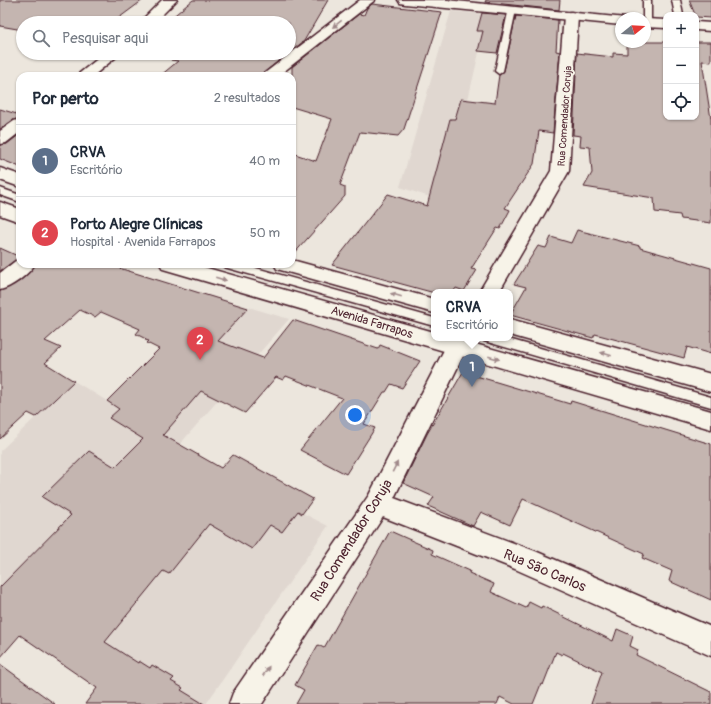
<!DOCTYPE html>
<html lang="pt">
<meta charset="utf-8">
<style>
body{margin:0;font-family:Pangolin,sans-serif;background:#f2f2f3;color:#1f2937}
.controls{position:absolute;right:12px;top:12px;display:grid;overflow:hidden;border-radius:8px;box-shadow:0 1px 3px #0004}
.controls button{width:36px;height:36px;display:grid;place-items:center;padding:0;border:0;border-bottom:1px solid #e0e1e3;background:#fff;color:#1f2937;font:20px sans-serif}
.compass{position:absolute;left:615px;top:12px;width:36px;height:36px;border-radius:50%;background:#fff;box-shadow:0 1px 3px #0004;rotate:72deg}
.you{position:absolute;left:355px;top:415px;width:14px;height:14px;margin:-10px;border:3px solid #fff;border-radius:50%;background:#1a73e8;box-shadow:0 0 0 6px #1a73e833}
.badge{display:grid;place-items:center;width:26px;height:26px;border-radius:50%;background:#d1495b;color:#fff;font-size:13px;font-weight:700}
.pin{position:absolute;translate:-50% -33px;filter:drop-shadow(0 1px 2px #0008)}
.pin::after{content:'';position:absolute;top:21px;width:14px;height:12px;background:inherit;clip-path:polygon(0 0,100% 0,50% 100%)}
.popup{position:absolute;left:431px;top:289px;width:82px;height:52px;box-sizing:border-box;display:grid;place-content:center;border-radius:8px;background:#fff;filter:drop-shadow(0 1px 3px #0005);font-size:13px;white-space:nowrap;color:#747a83}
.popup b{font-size:15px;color:#1f2937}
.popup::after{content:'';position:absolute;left:50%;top:100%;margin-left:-8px;border:8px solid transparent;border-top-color:#fff}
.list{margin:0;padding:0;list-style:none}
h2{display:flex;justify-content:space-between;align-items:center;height:52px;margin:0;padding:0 16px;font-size:17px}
h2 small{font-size:13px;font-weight:400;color:#747a83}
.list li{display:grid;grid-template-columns:26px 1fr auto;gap:12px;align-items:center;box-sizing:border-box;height:72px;padding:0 16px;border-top:1px solid #e0e1e3}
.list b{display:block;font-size:15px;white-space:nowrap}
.list p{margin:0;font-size:13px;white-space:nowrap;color:#747a83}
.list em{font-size:13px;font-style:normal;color:#747a83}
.icon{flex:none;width:22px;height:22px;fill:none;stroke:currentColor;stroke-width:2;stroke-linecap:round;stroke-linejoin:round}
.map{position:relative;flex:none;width:711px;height:704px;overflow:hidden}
.search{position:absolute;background:#fff;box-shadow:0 1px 3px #0004;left:16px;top:16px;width:280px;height:44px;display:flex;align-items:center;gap:10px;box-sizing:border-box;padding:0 14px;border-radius:22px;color:#747a83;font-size:15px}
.panel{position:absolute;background:#fff;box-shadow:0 1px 3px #0004;left:16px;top:72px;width:280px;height:196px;border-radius:12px}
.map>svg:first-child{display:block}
</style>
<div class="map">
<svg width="711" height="704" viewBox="0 0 711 704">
<rect width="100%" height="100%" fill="#ece6dd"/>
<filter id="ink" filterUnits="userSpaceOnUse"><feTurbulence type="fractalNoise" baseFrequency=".025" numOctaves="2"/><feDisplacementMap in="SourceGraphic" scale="8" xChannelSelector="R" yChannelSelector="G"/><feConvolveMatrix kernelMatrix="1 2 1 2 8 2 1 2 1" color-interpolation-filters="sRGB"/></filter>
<g filter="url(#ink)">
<g fill="#e0d7d0">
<path d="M451,11L488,14L444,202L400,187Z"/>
<path d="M211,296L289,319L180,444L128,414L181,446L285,504L328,526L206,704H122L0,622V451L74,381L107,401Z"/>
</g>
<g fill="#c4b5b0" stroke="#4a1f2b">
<path d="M0,0H143L112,23H23V30L0,26Z"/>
<path d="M193,0H328L304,41L289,53V23H165Z"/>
<path d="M486,0H560L559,10L485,2Z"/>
<path d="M689,0H711V18L696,17Z"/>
<path d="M372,4L442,12L404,129L398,136L360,132L340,185L345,187V196L292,256V153L316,161L332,119L292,107V67L359,14L364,15L367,8Z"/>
<path d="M482,13L506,15L497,53L478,51L483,31H477Z"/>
<path d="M516,16L558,20L556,51L560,52L553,133L539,131L534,164L505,208L510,210L500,229L497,228L471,269L477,270L464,291L456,288L453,292H431L332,265L388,194L427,206L450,119H455L461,99L495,103L499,75L504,71Z"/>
<path d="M627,42H666V117H696V42H711V62L702,61L711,119V223L681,219L680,215L655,212L654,198L584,187L592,173L590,147L580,146L581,136L573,135L577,53L613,57V53L627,54Z"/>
<path d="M174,53H288L260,76H160L178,61L171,60L178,54Z"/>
<path d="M0,109L20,115V118L13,120L0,129Z"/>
<path d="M20,134V167L0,159V145L7,144Z"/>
<path d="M577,230L640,246V248L711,268V354L687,347L684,358L595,334L593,338L510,315L526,287L514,284L538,246L546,248L551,237L571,243Z"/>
<path d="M0,248L20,257L0,271Z"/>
<path d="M36,264H123L119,268L248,308L218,341L263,358L293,320L378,349L380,345L420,361L402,388L391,384L386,392H384L364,424L375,428L346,474L300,450L342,398L286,376L283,380L276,377L245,413L201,391L163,435L221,468L233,455L313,499L302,514L298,511L282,532L270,525L252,549L209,524L169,574L163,571L105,642L138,663L139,661L150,668L152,665L174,678L171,681L183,688L181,690L204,704H85L97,688L20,635L0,658V587L71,515L42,497L89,451L115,467L143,439L109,418L119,409L107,401L159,349L147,343L149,341L145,340L146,339L136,334L140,329L101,312L95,317L80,310L45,341L61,348L45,363L74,381L36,417L28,413L0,439V291L20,281L29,273Z"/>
<path d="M463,372L570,404L571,401L711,444V600L669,581L672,571L642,558L644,554L523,499L510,525L481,512L473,526L428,506L434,497L403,483L427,434Z"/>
<path d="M390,531L433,550L432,554L470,571L469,573L494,584L491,592L526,608L529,602L541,608L542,606L613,641L617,629L633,636L630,646L638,650L636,655L711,692V704H591L602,672L563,653L562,655L556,652L543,685L541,684L533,704H514L500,697L497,704H296L304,690L295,685L318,645L324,648Z"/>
<path d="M0,664L55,704H0Z"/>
</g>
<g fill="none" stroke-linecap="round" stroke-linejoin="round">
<g stroke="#4a1f2b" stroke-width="3">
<g id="lane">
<path d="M643,0H651V23L647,25H645V18H643Z"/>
<path d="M672,0H680L683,15H675Z"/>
<path d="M509,8H515L516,10L503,71L499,74L495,71Z"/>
<path d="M0,188L20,195V202L0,195Z"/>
<path d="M222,264H242L434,318V326L224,267Z"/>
<path d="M483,338H505L711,397V407L484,341Z"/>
</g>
</g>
<g stroke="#4a1f2b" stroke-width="3">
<g id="street">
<path d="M360,0H375L278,76H261Z"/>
<path d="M571,12L576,13L578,16L569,171L499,292H479L551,171L564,16L566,13Z"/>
<path d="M456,340L464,342L467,348L394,498L535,551L711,627V656L515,569L383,517L262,704H229L233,693L369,495L445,348L448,342Z"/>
</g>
</g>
<g stroke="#4a1f2b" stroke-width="3">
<g id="secondary">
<path d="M162,0H177L154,23H139Z"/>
<path d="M398,0H446L626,18H621V25L405,4L400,3Z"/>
<path d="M645,19L666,20V28L645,27Z"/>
<path d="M696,22L711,23V31L696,30Z"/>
<path d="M105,53H121L93,76H76Z"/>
<path d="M20,119V132L6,143L0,144V131L14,121Z"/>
<path d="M0,168L20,175V187L0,180Z"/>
<path d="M0,202L20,209V222L0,215Z"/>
<path d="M18,259H20V264H35C28,275 12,287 0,290V273Z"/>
<path d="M292,260L434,299V313L277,269L274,264H292Z"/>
<path d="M160,264H193L434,332V338H454L711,411V429L163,269Z"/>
<path d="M510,319L711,374V392L510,335Z"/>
</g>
</g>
<use href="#lane" fill="#f7f3e8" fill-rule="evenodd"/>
<use href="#street" fill="#f7f3e8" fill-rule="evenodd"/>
<use href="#secondary" fill="#f7f3e8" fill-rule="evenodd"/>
</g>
<defs><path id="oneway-solid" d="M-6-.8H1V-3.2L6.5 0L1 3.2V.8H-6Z"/></defs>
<g fill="#a0898a">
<use href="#oneway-solid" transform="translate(337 24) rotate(142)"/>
<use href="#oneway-solid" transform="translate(221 279) rotate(16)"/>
<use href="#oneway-solid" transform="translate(396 295) rotate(-164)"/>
<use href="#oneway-solid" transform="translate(606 354) rotate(-164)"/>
<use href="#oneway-solid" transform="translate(494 358) rotate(16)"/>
<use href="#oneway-solid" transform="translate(395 467) rotate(-63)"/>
<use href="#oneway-solid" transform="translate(266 671) rotate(-56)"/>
</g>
</g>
<g text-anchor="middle" stroke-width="4" stroke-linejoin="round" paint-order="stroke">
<g font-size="10" fill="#4a1f2b" stroke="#f7f3e8">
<text transform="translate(564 116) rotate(-86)" y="4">Rua Comendador Coruja</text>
</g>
<g font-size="12" fill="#4a1f2b" stroke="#f7f3e8">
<text transform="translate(372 322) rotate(17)" y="4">Avenida Farrapos</text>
</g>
<g font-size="14" fill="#4a1f2b" stroke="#f7f3e8">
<text transform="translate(351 540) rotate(-58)" y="5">Rua Comendador Coruja</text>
<text transform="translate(545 570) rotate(23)" y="5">Rua São Carlos</text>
</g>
</g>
</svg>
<div class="controls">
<button>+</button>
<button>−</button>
<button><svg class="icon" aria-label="locate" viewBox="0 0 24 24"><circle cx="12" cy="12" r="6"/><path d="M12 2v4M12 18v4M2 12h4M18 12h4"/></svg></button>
</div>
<svg class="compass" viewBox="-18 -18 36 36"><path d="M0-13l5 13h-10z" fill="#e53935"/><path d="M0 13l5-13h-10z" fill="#747a83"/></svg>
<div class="you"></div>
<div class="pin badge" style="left:472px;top:387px;background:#5c6f8a">1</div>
<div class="popup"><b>CRVA</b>Escritório</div>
<div class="pin badge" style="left:200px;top:360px;background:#e0444e">2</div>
<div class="search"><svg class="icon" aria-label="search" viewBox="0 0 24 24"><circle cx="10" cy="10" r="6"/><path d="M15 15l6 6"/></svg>Pesquisar aqui</div>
<section class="panel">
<h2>Por perto<small>2 resultados</small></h2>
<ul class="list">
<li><span class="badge" style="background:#5c6f8a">1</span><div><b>CRVA</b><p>Escritório</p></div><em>40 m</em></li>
<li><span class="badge" style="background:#e0444e">2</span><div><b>Porto Alegre Clínicas</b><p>Hospital · Avenida Farrapos</p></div><em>50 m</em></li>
</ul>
</section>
</div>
